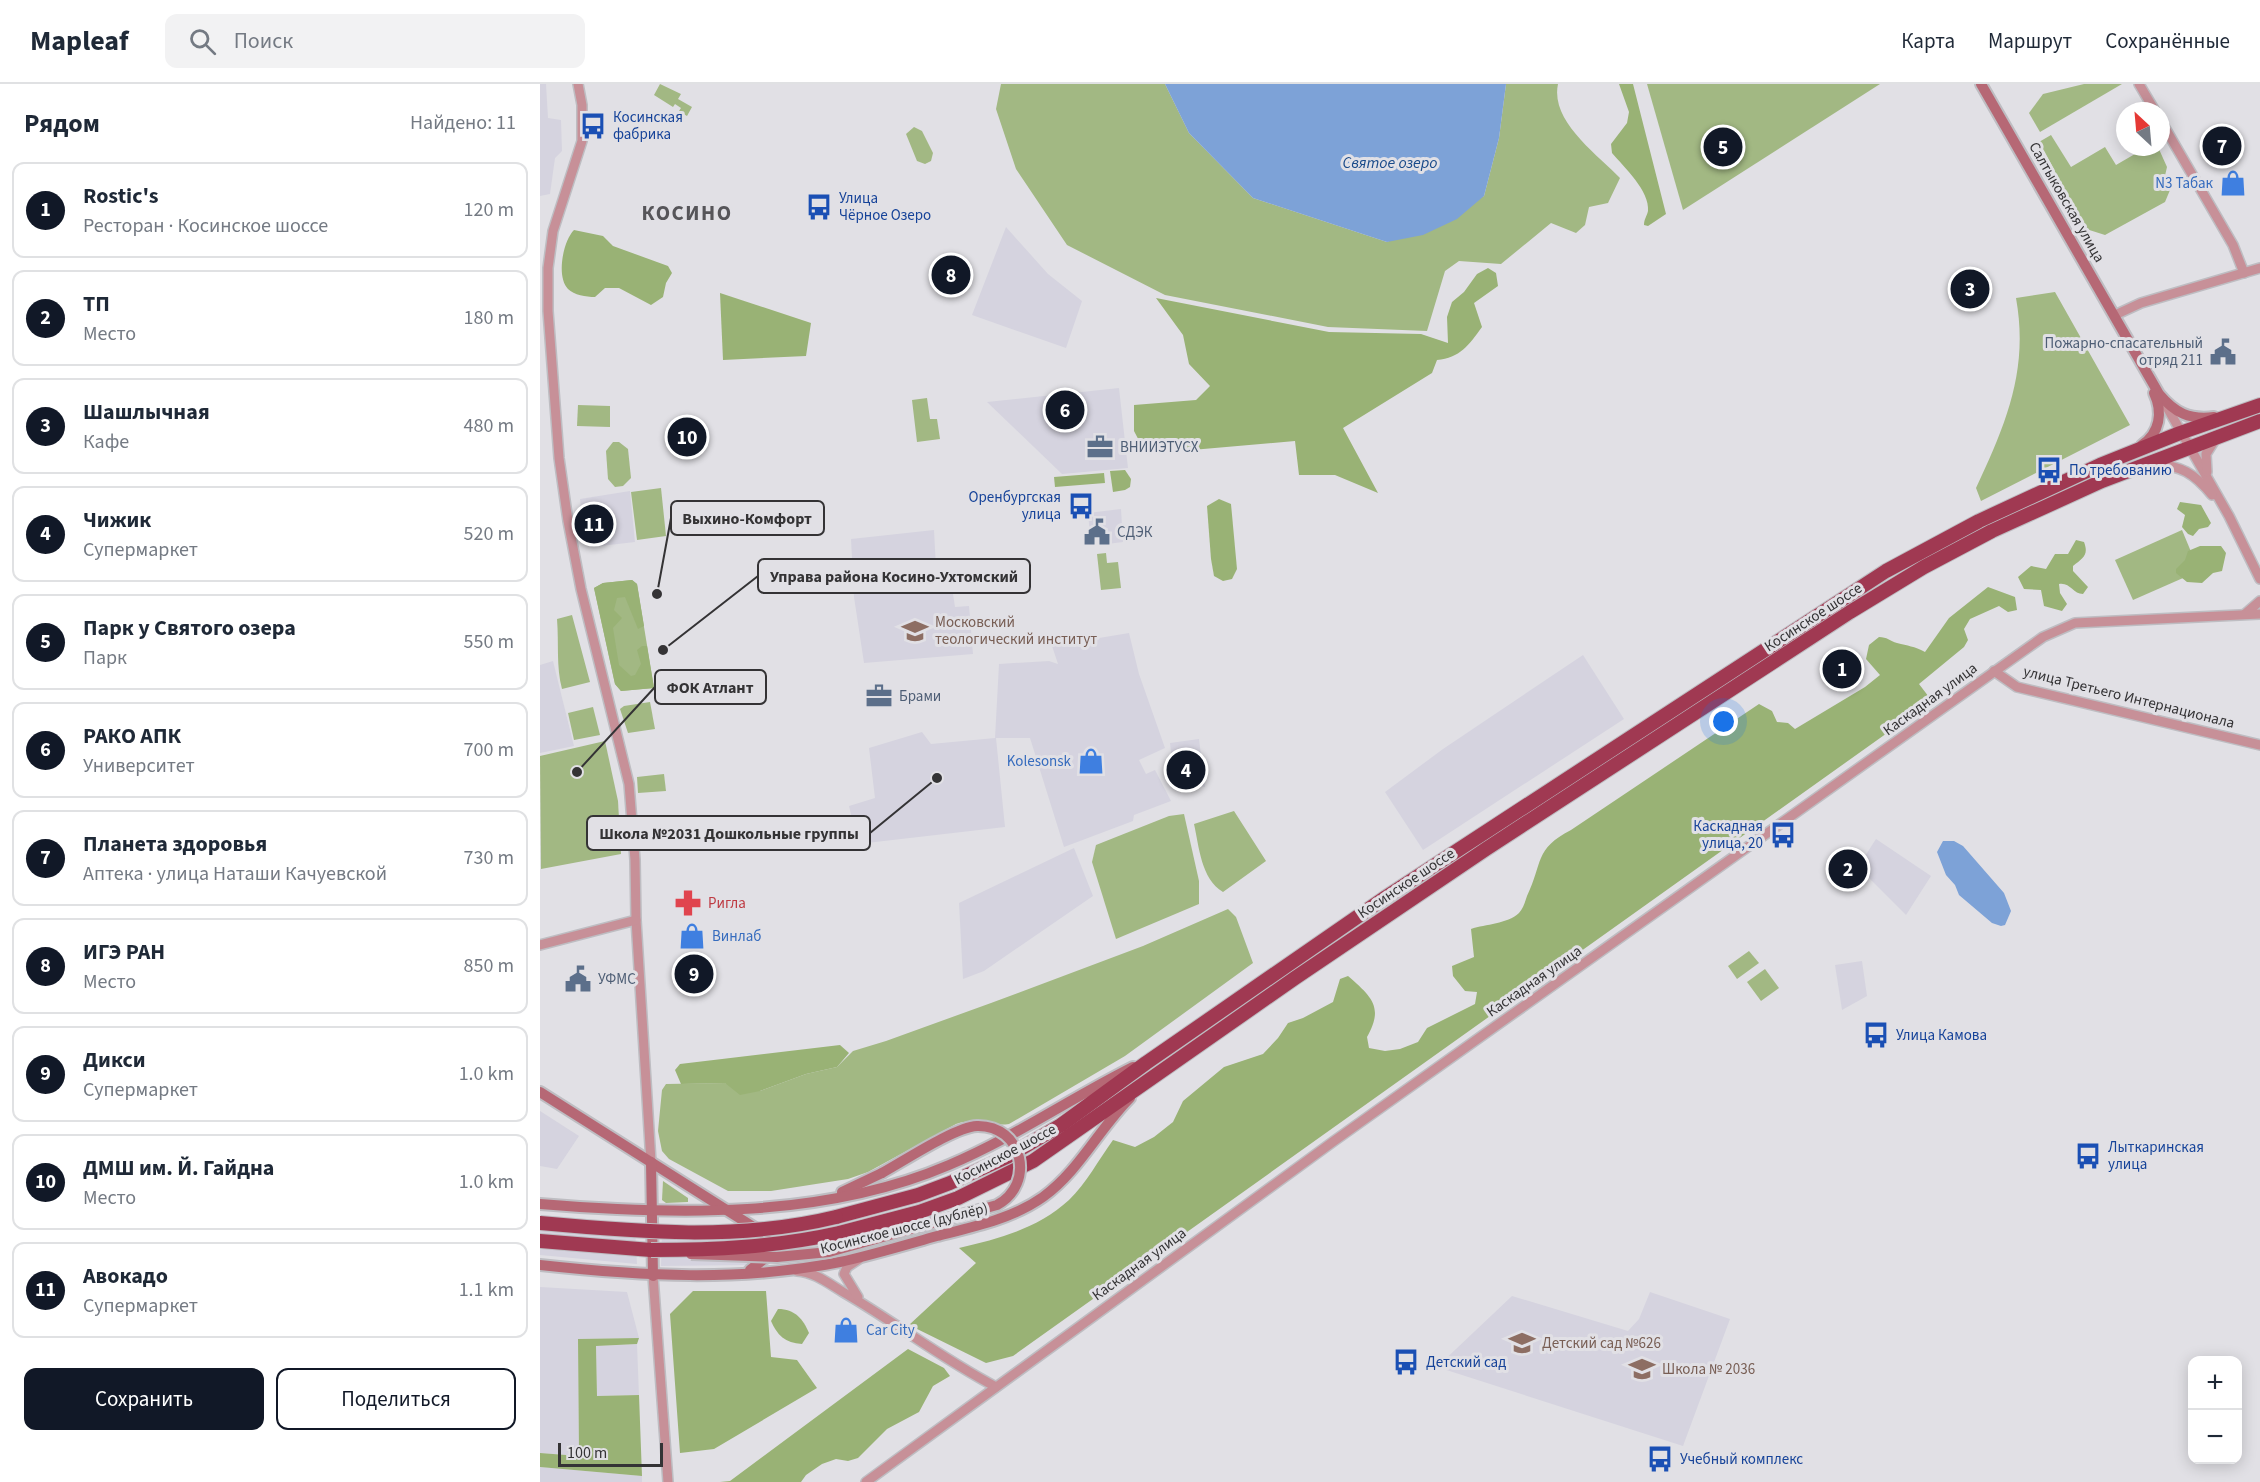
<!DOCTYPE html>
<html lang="ru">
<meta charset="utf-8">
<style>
body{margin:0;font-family:"Source Sans 3",sans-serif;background:#f2f2f3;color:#1f2937}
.controls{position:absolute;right:18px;bottom:18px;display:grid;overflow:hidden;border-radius:12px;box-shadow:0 3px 15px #0003}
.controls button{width:54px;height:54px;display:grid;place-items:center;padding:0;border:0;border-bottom:2px solid #e0e1e3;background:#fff;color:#1f2937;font:30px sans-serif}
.compass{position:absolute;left:1576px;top:18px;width:54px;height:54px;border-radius:50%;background:#fff;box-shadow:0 3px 15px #0003;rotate:334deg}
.scale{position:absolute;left:18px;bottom:15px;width:105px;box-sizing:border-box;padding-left:6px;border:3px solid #343335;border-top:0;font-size:16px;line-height:21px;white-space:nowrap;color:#343335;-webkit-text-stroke:4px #e1e0e5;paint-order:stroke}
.you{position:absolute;left:1184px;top:638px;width:21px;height:21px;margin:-15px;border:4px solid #fff;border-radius:50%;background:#1a73e8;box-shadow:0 0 0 9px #1a73e833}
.badge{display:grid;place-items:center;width:39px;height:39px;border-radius:50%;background:#111827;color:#fff;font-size:20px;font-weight:700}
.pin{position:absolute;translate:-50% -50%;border:3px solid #fff;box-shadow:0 2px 6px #0006}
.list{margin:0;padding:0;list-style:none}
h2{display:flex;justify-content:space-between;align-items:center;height:78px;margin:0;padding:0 24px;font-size:26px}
h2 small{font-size:20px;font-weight:400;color:#747a83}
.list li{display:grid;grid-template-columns:39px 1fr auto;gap:18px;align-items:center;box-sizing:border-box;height:96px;margin:0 12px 12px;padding:0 12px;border:2px solid #e0e1e3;border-radius:12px}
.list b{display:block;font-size:22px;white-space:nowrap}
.list p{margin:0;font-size:20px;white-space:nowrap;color:#747a83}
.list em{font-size:20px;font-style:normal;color:#747a83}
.actions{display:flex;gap:12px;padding:18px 24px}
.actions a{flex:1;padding:14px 0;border:2px solid #111827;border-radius:12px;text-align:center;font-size:21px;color:#111827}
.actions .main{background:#111827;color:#fff}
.icon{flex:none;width:33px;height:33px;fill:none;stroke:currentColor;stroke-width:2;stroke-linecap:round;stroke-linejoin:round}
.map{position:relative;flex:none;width:1720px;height:1398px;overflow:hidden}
header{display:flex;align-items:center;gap:36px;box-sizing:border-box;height:84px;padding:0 30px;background:#fff;border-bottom:2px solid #e0e1e3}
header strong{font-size:28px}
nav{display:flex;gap:33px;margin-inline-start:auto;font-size:21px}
.search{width:420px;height:54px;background:#f2f2f3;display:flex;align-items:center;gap:15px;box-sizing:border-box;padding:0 21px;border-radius:12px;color:#747a83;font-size:22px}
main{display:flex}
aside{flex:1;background:#fff}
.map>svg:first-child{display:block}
</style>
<header>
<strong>Mapleaf</strong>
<div class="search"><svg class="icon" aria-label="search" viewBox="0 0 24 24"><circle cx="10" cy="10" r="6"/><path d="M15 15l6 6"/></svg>Поиск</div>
<nav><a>Карта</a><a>Маршрут</a><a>Сохранённые</a></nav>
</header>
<main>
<aside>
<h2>Рядом<small>Найдено: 11</small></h2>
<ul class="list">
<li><span class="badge">1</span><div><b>Rostic's</b><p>Ресторан · Косинское шоссе</p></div><em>120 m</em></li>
<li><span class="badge">2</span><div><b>ТП</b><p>Место</p></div><em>180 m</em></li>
<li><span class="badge">3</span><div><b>Шашлычная</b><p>Кафе</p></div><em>480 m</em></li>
<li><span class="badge">4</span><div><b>Чижик</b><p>Супермаркет</p></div><em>520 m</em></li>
<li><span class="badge">5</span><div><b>Парк у Святого озера</b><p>Парк</p></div><em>550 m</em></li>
<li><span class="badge">6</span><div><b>РАКО АПК</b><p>Университет</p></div><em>700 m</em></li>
<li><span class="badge">7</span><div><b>Планета здоровья</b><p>Аптека · улица Наташи Качуевской</p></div><em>730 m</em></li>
<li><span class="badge">8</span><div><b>ИГЭ РАН</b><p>Место</p></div><em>850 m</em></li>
<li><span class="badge">9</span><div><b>Дикси</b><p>Супермаркет</p></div><em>1.0 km</em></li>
<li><span class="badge">10</span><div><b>ДМШ им. Й. Гайдна</b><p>Место</p></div><em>1.0 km</em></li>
<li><span class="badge">11</span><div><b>Авокадо</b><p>Супермаркет</p></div><em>1.1 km</em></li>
</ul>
<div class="actions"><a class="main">Сохранить</a><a>Поделиться</a></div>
</aside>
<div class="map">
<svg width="1720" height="1398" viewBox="0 0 1720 1398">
<rect width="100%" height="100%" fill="#e1e0e5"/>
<g fill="#d5d3df">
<path d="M0,0H6L8,34L21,36L22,67L15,74L10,110L0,112Z"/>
<path d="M466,143L508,190L542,217L526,264L432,231Z"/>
<path d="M579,304L588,384L522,390L447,318Z"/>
<path d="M90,407L95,458L52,463L44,456L40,415Z"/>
<path d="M581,425L583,458L551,462L548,429Z"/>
<path d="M394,446L396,484L411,497L415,523L429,522L433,570L324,579L314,513L311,455Z"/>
<path d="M552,549L553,555L589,549L599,590L625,664L599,676L606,690L615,686L631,717L594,731L593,737L524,763L490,654H456L465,743L318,760L309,722L335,714L329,664L382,648L391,660L455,654L459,580L509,577L518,580L512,562Z"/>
<path d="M1043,571L1084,635L883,766L845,708L903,665Z"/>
<path d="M13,577L34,662L0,669V581Z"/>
<path d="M659,655L665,703L634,698L630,659Z"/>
<path d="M1336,755L1391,792L1366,831L1318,783Z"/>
<path d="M534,764L553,812L444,887L423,895L419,819Z"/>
<path d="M1322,877L1327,912L1302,926L1295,881Z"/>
<path d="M0,1027L39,1052L17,1085L0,1082Z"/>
<path d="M0,1135L95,1143L97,1180L0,1171Z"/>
<path d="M210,1143L211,1181L121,1182L122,1146Z"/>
<path d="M0,1203L87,1208L99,1254L38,1255L39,1372L0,1369Z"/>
<path d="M1110,1208L1190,1235L1143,1362L897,1283L972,1212L1088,1247L1099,1235Z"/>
<path d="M97,1260L99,1311L57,1312L56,1262Z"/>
<path d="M0,1383L102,1392V1398H0Z"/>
</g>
<g fill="#a2b883">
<path d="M120,0L141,10L138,15L152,23L147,32L139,27L141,24L135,20L133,23L114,11Z"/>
<path d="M461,0H625L649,49L713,114L847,158L944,112L959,54L966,0H1018C1010,37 1057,70 1080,94L1068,119L1049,123L1045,141L1036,149L1011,139L961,180L919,177L905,187L887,247L788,243L625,211L527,161L476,85L456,25Z"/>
<path d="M1107,0H1340L1143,126Z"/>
<path d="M1544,0H1582L1500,48L1489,29L1503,10Z"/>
<path d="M374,43L382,47L393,69L391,77L385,80L377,77L366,50Z"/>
<path d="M1511,51L1531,83L1565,63L1576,81L1607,63H1618L1627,83L1624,96L1630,106L1625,118L1565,151L1543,144C1527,116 1516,86 1499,58Z"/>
<path d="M1515,208L1590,341L1441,417L1436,404C1466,340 1489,286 1476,214Z"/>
<path d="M387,314L390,335H397L400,355L377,358L372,316Z"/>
<path d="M38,321L70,322V343L37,342Z"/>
<path d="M73,358H79L88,365L91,394L83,402L75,403L68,395L66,367Z"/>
<path d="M121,404L126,452L97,456L91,408Z"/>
<path d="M1642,446L1659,487L1593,516L1575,476Z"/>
<path d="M566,469L567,479L578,478L581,504L561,506L557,470Z"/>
<path d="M92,496L97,500L114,604L81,607L75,600L54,504L63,499Z"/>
<path d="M32,531L50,598L22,605C16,582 19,560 17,535Z"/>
<path d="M110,618L115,645L88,649L80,625L84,622Z"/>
<path d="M53,623L60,651L34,656L28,629Z"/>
<path d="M65,657L78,717L81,770L1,785L0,672Z"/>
<path d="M124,690L126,707L98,709L97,693Z"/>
<path d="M694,727L726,777L683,808C661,795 659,762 654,740Z"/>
<path d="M644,730L659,797V820L576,855L552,778L556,761L629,732Z"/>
<path d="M688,825L696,833L713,879L585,972L469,1040C449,1043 440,1032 416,1040L328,1088L308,1095L231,1107H188L129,1075L122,1067L118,1047L122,1006L126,1000L185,999L220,1007L266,990L297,983L313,967L346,957L451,919L603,862Z"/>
<path d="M1209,867L1219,879L1197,895L1188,882Z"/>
<path d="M1225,885L1239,904L1221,917L1207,898Z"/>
<path d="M123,1097L148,1114V1118L126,1119L122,1116Z"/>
</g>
<g fill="#99b275">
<path d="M1079,0H1093L1126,130L1108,142L1104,141C1104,135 1107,132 1108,127C1110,107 1084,83 1072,69L1071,60L1087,39L1089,28Z"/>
<path d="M34,146L63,152L73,162L128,182L132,189L126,199L123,213L111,221L79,204H65L55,213C46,213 34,211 28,205C16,193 23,157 34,146Z"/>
<path d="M948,184L956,189L958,202L934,219L942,243C929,261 920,274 897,276L892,289L803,344L838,409L795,391H759L755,357L606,370L594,347V321L656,316L670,302L649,280L643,251L616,214L789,248L881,250L908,259L907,233L912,218L924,208L937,190Z"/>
<path d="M180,209L271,239L266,272L183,276Z"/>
<path d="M585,386L591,395L590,403L585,406L573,408L570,387Z"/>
<path d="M564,389L565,399L515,403L514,393Z"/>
<path d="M679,415L691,420L697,485L692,495L683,497L674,492L671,475L667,422Z"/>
<path d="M1640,418L1661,421L1671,439L1668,443L1659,445L1653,452L1648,450L1642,443L1645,431L1637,425Z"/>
<path d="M1536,456L1544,458C1549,471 1543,474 1533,482V487L1548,503L1543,510C1533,510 1530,498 1519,500L1520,509L1527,520L1522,527L1504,522L1501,506L1484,505L1478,493L1491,482L1506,485L1515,470H1528Z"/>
<path d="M1660,462H1681L1686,469L1682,487L1673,489L1662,499L1647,498L1636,489V485L1645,476L1648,467Z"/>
<path d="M92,496L97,500L104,542L98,545L85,513L77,514L74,526L82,534L73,544L79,581L91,592L95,591L101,580L97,566L102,562H107L114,604L81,607L75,600L54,504L63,499Z"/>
<path d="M1448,503L1475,513L1477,526L1468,528L1459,522L1430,535L1424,545L1428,556L1424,563L1379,600L1392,617L473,1272L446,1279L369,1241L436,1179L419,1164C460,1154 497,1145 529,1116C546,1100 559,1075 573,1056L595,1063L614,1053L633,1038L643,1017L684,983L723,970L738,954L748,939L763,934L793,918L800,895L808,892C832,913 844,923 827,953L829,964L845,967L860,965L878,958L887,944L935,920L937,908L925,907L913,892L912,882L934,873L931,845C946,840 967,840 979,829C983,825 985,818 987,812C1003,779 994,765 1031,746L1219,620L1232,627L1237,638L1248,639L1255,645L1325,603L1340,591L1326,575L1329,561L1339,553C1347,553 1350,557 1357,559C1368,562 1374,562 1385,568L1409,534Z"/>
<path d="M300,961L309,969L297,983L266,990L220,1007L200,1011L185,999L141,1000L135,986L140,980Z"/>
<path d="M153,1207H226L231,1273L257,1276L277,1304L174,1365L140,1369L130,1230Z"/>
<path d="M238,1225C255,1225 263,1235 269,1249L262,1260C245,1259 237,1251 231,1237Z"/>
<path d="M99,1254L97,1260L56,1262L57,1312L99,1311L102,1392L0,1383V1369L39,1372L38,1255Z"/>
<path d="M368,1265L404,1284L410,1292L393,1302L379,1328L347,1345L318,1374L308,1377L296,1375L282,1380L266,1391L261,1398H180L190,1397Z"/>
</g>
<g fill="#7da2d7">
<path d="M625,0H966L959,54L944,112L917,135L883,151L847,158L713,114L649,49Z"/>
<path d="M1403,757H1414L1423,762L1464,809L1471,827L1465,841L1461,842L1452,839L1419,811L1415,801L1406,791L1397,768Z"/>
</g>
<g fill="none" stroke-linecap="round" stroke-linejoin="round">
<g stroke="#bebdc2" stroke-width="12">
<g id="tertiary">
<path d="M38,0L42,21V57L13,147L8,184V227L19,374L28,437L41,505L89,700L95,776L96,836L111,1078"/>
<path d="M1599,0L1615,27"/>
<path d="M1621,37L1693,161L1704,189"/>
<path d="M1575,231L1601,219L1720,184"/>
<path d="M1624,318L1689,432L1720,495"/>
<path d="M1613,381C1640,380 1655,390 1672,411"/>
<path d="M1667,388L1666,370L1676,354"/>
<path d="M1705,530L1720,517"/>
<path d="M1454,587L1477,603L1720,661"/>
<path d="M0,861L96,836"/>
<path d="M257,1187C274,1188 288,1199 303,1208C355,1238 402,1275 456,1303"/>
<path d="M113,1192L128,1398"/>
<path d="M318,1213L304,1190L307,1183L319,1175"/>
<path d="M326,1398L794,1057L1503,553L1535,539L1720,530"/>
</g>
</g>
<g stroke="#bebdc2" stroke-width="14">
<g id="secondary">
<path d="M1441,0L1619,310C1635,329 1649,336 1674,333"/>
<path d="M1602,361C1620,349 1623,328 1614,309"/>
<path d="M0,1008L223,1149L230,1162L228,1172L210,1186"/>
<path d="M111,1078L113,1192"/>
<path d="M302,1108L342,1089"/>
<path d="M0,1120C134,1131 283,1135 409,1081C473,1054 531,1014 593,983"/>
<path d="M0,1181C100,1192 200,1198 300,1178C332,1171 365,1161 397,1152C433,1143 472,1135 503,1113C539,1087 559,1045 590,1014"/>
</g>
</g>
<g stroke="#bebdc2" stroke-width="16">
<g id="trunk">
<path d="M296,1133L378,1111L410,1099L467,1073L521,1041L606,979L846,813L1346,487L1439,437L1560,381L1640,349L1720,321"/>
<path d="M299,1149L379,1128L418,1114L493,1077L755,894L946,765L1310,528L1384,483L1452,447L1562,397L1720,337"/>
<path d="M0,1157L111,1166"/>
</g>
</g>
<use href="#tertiary" stroke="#c79098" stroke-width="9"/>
<use href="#secondary" stroke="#b66875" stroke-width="10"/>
<use href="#trunk" stroke="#a03952" stroke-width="14"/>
<g stroke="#bebdc2" stroke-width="14" stroke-linecap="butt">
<path id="secondary-bridge" d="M151,1170L237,1173L289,1168L457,1121C496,1100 483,1041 437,1042C415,1043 364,1077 342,1089"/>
</g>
<g stroke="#bebdc2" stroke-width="16" stroke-linecap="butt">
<g id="trunk-bridge">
<path d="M0,1139C99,1148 198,1157 296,1133"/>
<path d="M111,1166C175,1166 236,1163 299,1149"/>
</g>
</g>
<use href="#secondary-bridge" stroke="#b66875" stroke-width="10"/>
<use href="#trunk-bridge" stroke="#a03952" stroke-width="14"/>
</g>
<defs>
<g id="bus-bare" transform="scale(2.07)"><path d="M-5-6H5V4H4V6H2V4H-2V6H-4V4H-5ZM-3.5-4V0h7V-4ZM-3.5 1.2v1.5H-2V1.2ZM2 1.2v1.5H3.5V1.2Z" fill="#1a4fb4" stroke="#e1e0e5" stroke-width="2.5" paint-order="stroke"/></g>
<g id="shop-bare" transform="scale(2.07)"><path d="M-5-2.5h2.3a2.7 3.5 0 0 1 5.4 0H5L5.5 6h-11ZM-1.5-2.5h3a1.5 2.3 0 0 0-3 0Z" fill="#3f7fe0" stroke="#e1e0e5" stroke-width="2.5" paint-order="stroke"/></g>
<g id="civic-bare" transform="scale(2.07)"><path d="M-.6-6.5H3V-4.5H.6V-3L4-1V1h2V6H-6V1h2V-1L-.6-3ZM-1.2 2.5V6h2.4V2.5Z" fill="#5c6f8a" stroke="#e1e0e5" stroke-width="2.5" paint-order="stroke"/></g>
<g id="office-bare" transform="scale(2.07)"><path d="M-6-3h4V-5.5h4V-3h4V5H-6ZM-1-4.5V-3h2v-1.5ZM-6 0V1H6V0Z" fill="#5c6f8a" stroke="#e1e0e5" stroke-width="2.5" paint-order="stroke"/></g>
<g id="university-bare" transform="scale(2.07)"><path d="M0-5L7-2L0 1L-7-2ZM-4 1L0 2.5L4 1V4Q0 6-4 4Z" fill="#8d6e63" stroke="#e1e0e5" stroke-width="2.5" paint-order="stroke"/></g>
<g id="pharmacy-bare" transform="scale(2.07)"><path d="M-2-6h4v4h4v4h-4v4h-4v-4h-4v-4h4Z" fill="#e0444e" stroke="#e1e0e5" stroke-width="2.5" paint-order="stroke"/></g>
<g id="school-bare" transform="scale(2.07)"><path d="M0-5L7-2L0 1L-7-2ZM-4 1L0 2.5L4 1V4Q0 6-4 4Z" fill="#8d6e63" stroke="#e1e0e5" stroke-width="2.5" paint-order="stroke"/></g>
</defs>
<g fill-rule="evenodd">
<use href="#bus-bare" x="53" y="42"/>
<use href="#shop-bare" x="1693" y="99"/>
<use href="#bus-bare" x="279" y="123"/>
<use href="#civic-bare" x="1683" y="268"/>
<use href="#office-bare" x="560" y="363"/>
<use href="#bus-bare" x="1509" y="386"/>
<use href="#bus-bare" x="541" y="422"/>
<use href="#civic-bare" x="557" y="448"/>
<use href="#university-bare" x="375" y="547"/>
<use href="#office-bare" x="339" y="612"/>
<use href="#shop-bare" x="551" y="677"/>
<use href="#bus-bare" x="1243" y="751"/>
<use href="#pharmacy-bare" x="148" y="819"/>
<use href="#shop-bare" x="152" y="852"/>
<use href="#civic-bare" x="38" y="895"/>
<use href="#bus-bare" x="1336" y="951"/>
<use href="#bus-bare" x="1548" y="1072"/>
<use href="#shop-bare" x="306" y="1246"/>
<use href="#school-bare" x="982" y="1259"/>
<use href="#bus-bare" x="866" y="1278"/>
<use href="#school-bare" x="1102" y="1285"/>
<use href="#bus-bare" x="1120" y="1375"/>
</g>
<g text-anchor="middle" stroke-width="6" stroke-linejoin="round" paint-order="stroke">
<g font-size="15" fill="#164399" stroke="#e1e0e5" text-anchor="start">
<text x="73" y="38">Косинская<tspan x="73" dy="17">фабрика</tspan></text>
<text x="299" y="119">Улица<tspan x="299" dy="17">Чёрное Озеро</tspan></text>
<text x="1529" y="391">По требованию</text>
<text x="521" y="418" text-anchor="end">Оренбургская<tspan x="521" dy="17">улица</tspan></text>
<text x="1223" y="747" text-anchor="end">Каскадная<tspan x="1223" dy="17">улица, 20</tspan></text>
<text x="1356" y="956">Улица Камова</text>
<text x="1568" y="1068">Лыткаринская<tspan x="1568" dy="17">улица</tspan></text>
<text x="886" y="1283">Детский сад</text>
<text x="1140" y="1380">Учебный комплекс</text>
</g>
<g font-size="15" fill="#366cbe" stroke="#e1e0e5" text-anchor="end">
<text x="1673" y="104">N3 Табак</text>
<text x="531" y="682">Kolesonsk</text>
<text x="172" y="857" text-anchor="start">Винлаб</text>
<text x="326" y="1251" text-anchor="start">Car City</text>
</g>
<g font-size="15" fill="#343335" stroke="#e1e0e5">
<text transform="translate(1527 118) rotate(60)" y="5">Салтыковская улица</text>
<text transform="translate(1273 533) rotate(-33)" y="5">Косинское шоссе</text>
<text transform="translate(1589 613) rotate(14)" y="5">улица Третьего Интернационала</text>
<text transform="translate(1390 615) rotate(-36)" y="5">Каскадная улица</text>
<text transform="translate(866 799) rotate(-34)" y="5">Косинское шоссе</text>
<text transform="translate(994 897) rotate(-35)" y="5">Каскадная улица</text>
<text transform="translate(465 1070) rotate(-28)" y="5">Косинское шоссе</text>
<text transform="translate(364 1144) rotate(-14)" y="5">Косинское шоссе (дублёр)</text>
<text transform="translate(599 1180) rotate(-36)" y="5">Каскадная улица</text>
</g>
<g font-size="15" fill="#4e5e75" stroke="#e1e0e5" text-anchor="start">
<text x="1663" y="264" text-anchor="end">Пожарно-спасательный<tspan x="1663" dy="17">отряд 211</tspan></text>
<text x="580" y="368">ВНИИЭТУСХ</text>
<text x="577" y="453">СДЭК</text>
<text x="359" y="617">Брами</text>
<text x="58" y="900">УФМС</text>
</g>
<g font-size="15" fill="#785e54" stroke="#e1e0e5" text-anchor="start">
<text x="395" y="543">Московский<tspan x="395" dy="17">теологический институт</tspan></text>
<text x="1002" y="1264">Детский сад №626</text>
<text x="1122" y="1290">Школа № 2036</text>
</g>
<g font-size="15" fill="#be3a42" stroke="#e1e0e5" text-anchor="start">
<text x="168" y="824">Ригла</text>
</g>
<g font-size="16" font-style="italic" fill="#1a4b8a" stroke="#e1e0e5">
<text x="850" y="84">Святое озеро</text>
</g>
<g font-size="21" font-weight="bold" letter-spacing="1.5" fill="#565559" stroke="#e1e0e5">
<text x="147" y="136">КОСИНО</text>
</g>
</g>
<path fill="none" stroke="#343335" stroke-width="2" d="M117 510L131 434M123 566L218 492M37 688L115 603M397 694L330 749"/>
<g fill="#343335" stroke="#e1e0e5" stroke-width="2">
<circle cx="117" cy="510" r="6"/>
<circle cx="123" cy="566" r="6"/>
<circle cx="37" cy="688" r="6"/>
<circle cx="397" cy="694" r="6"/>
</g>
<g fill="#e1e0e5" stroke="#343335" stroke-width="2">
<rect x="131" y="417" width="153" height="34" rx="6"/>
<rect x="218" y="475" width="272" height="34" rx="6"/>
<rect x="115" y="586" width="111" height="34" rx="6"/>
<rect x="47" y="732" width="283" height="34" rx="6"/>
</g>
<g font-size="16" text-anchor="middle" font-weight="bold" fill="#343335">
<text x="207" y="440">Выхино-Комфорт</text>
<text x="354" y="498">Управа района Косино-Ухтомский</text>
<text x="170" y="609">ФОК Атлант</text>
<text x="189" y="755">Школа №2031 Дошкольные группы</text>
</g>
</svg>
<div class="controls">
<button>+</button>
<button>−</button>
</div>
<svg class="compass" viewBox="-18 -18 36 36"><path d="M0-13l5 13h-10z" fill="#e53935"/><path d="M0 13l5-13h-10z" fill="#747a83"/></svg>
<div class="scale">100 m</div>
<div class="you"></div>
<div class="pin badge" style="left:1302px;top:585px">1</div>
<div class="pin badge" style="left:1308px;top:785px">2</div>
<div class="pin badge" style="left:1430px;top:205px">3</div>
<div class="pin badge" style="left:646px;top:686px">4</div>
<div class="pin badge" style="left:1183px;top:63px">5</div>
<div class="pin badge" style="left:525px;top:326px">6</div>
<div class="pin badge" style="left:1682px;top:62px">7</div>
<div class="pin badge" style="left:411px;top:191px">8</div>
<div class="pin badge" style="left:154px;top:890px">9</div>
<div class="pin badge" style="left:147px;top:353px">10</div>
<div class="pin badge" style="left:54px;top:440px">11</div>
</div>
</main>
